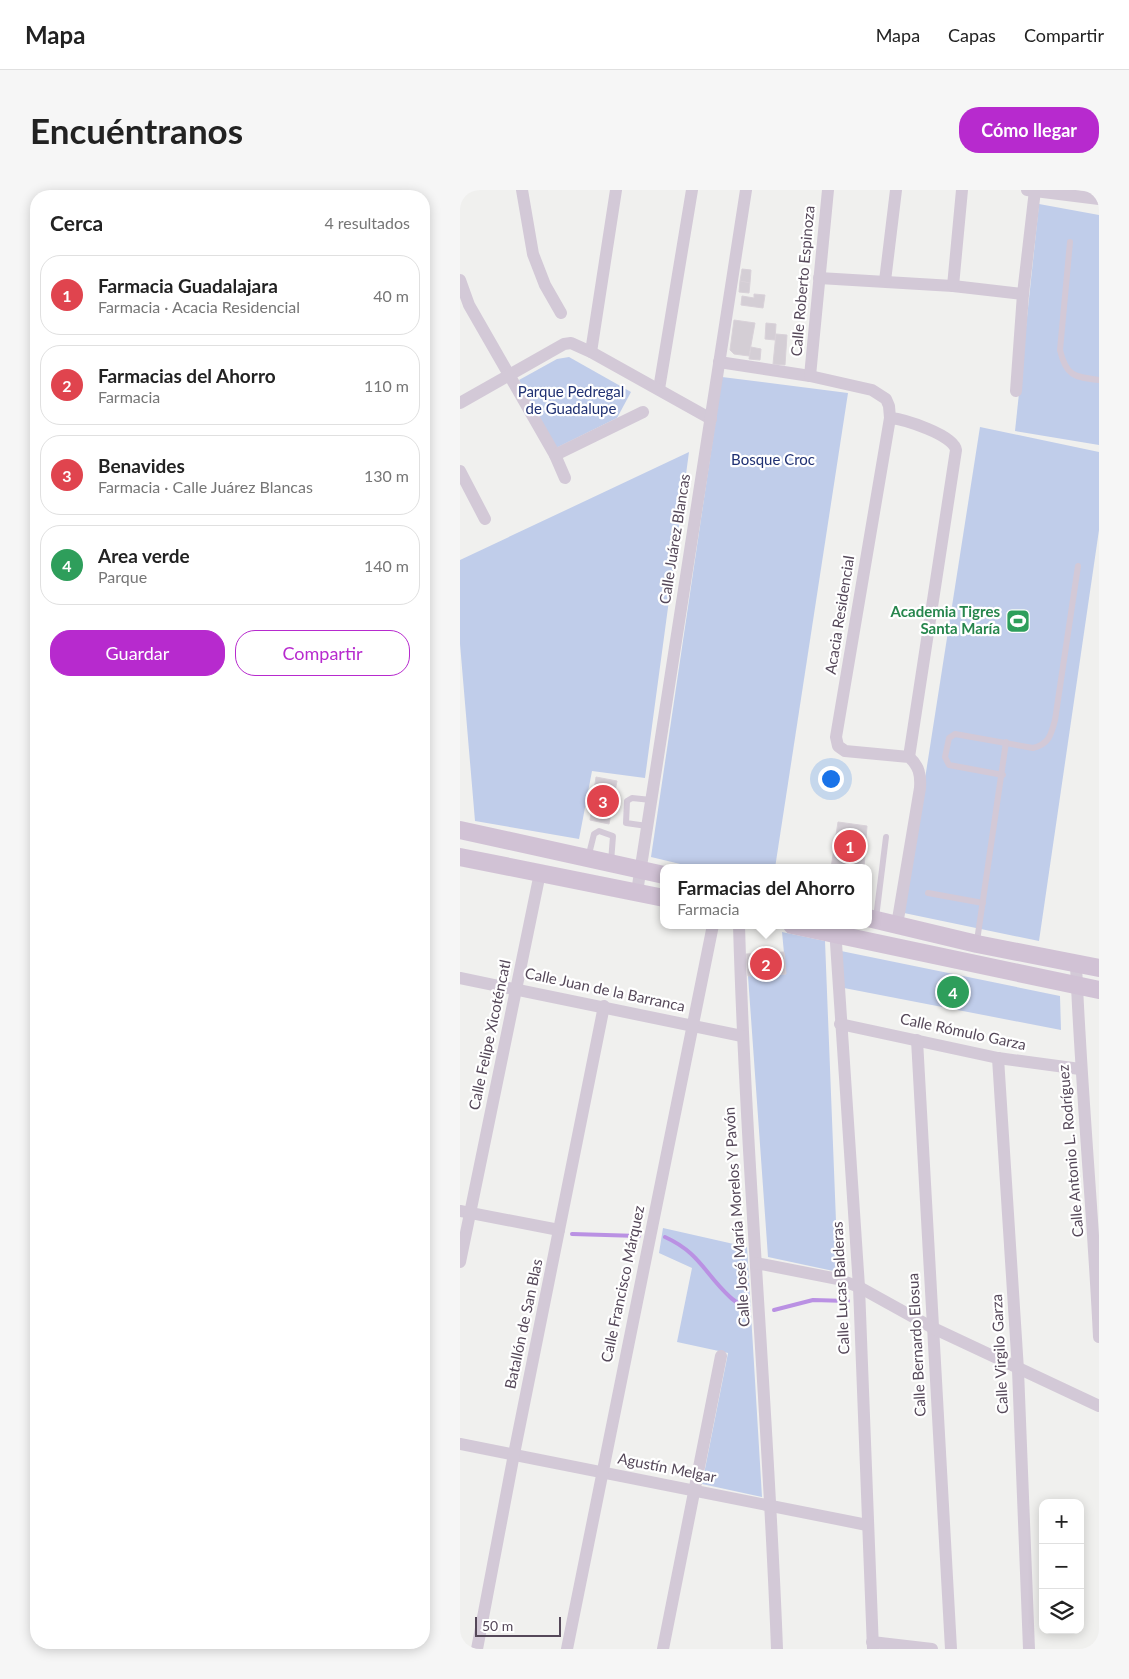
<!DOCTYPE html>
<html lang="es">
<meta charset="utf-8">
<style>
body{margin:0;font-family:Lato,sans-serif;background:#f6f6f6;color:#222}
.controls{position:absolute;right:15px;bottom:15px;display:grid;overflow:hidden;border-radius:10px;box-shadow:0 2px 12px #0003}
.controls button{width:45px;height:45px;display:grid;place-items:center;padding:0;border:0;border-bottom:1px solid #e0e0e0;background:#fff;color:#222;font:25px sans-serif}
.scale{position:absolute;left:15px;bottom:12px;width:86px;box-sizing:border-box;padding-left:5px;border:2px solid #554859;border-top:0;font-size:14px;line-height:18px;white-space:nowrap;color:#554859;-webkit-text-stroke:4px #fff;paint-order:stroke}
.you{position:absolute;left:370px;top:588px;width:18px;height:18px;margin:-12px;border:4px solid #fff;border-radius:50%;background:#1a73e8;box-shadow:0 0 0 8px #1a73e833}
.badge{display:grid;place-items:center;width:32px;height:32px;border-radius:50%;background:#b72ace;color:#fff;font-size:16px;font-weight:700}
.pin{position:absolute;translate:-50% -50%;border:2px solid #fff;box-shadow:0 1px 5px #0006}
.popup{position:absolute;left:200px;top:674px;width:212px;height:65px;box-sizing:border-box;display:grid;place-content:center;border-radius:10px;background:#fff;filter:drop-shadow(0 1px 4px #0005);font-size:16px;white-space:nowrap;color:#767676}
.popup b{font-size:19px;color:#222}
.popup::after{content:'';position:absolute;left:50%;top:100%;margin-left:-10px;border:10px solid transparent;border-top-color:#fff}
.list{margin:0;padding:0;list-style:none}
h2{display:flex;justify-content:space-between;align-items:center;height:65px;margin:0;padding:0 20px;font-size:21px}
h2 small{font-size:16px;font-weight:400;color:#767676}
.list li{display:grid;grid-template-columns:32px 1fr auto;gap:15px;align-items:center;box-sizing:border-box;height:80px;margin:0 10px 10px;padding:0 10px;border:1px solid #e0e0e0;border-radius:20px}
.list b{display:block;font-size:19px;white-space:nowrap}
.list p{margin:0;font-size:16px;white-space:nowrap;color:#767676}
.list em{font-size:16px;font-style:normal;color:#767676}
.actions{display:flex;gap:10px;padding:15px 20px}
.actions a{flex:1;padding:11px 0;border:1px solid #b72ace;border-radius:20px;text-align:center;font-size:18px;color:#b72ace}
.actions .main{background:#b72ace;color:#fff}
.icon{flex:none;width:28px;height:28px;fill:none;stroke:currentColor;stroke-width:2;stroke-linecap:round;stroke-linejoin:round}
.map{position:relative;flex:none;width:639px;height:1459px;overflow:hidden;border-radius:20px}
header{display:flex;align-items:center;gap:30px;box-sizing:border-box;height:70px;padding:0 25px;background:#fff;border-bottom:1px solid #e0e0e0}
header strong{font-size:24px}
nav{display:flex;gap:28px;margin-inline-start:auto;font-size:18px}
.intro{display:flex;align-items:center;justify-content:space-between;box-sizing:border-box;height:120px;padding:0 30px}
h1{margin:0;font-size:35px}
.button{padding:12px 22px;border-radius:20px;background:#b72ace;color:#fff;font-size:18px;font-weight:700}
main{display:flex;gap:30px;padding:0 30px}
aside{flex:1;background:#fff;border-radius:20px;box-shadow:0 2px 12px #0003}
.map>svg:first-child{display:block}
</style>
<header>
<strong>Mapa</strong>
<nav><a>Mapa</a><a>Capas</a><a>Compartir</a></nav>
</header>
<div class="intro"><h1>Encuéntranos</h1><a class="button">Cómo llegar</a></div>
<main>
<aside>
<h2>Cerca<small>4 resultados</small></h2>
<ul class="list">
<li><span class="badge" style="background:#e0444e">1</span><div><b>Farmacia Guadalajara</b><p>Farmacia · Acacia Residencial</p></div><em>40 m</em></li>
<li><span class="badge" style="background:#e0444e">2</span><div><b>Farmacias del Ahorro</b><p>Farmacia</p></div><em>110 m</em></li>
<li><span class="badge" style="background:#e0444e">3</span><div><b>Benavides</b><p>Farmacia · Calle Juárez Blancas</p></div><em>130 m</em></li>
<li><span class="badge" style="background:#2e9e5b">4</span><div><b>Area verde</b><p>Parque</p></div><em>140 m</em></li>
</ul>
<div class="actions"><a class="main">Guardar</a><a>Compartir</a></div>
</aside>
<div class="map">
<svg width="639" height="1459" viewBox="0 0 639 1459">
<rect width="100%" height="100%" fill="#f0f0ee"/>
<g fill="#c0cdea">
<path d="M579,14L639,25V255L555,241Z"/>
<path d="M109,167L171,202L157,228L96,258L59,190L97,169Z"/>
<path d="M262,187L388,203L315,678H237L191,667Z"/>
<path d="M520,237L639,262V340L579,751L444,723Z"/>
<path d="M229,262L185,588L132,581L119,649L15,631L0,454V370Z"/>
<path d="M322,742L365,751L378,1082L308,1067L288,786L326,784Z"/>
<path d="M381,761L600,806L601,840L384,798Z"/>
<path d="M203,1038L287,1057L302,1307L242,1294L268,1163L217,1152L232,1078L199,1063Z"/>
</g>
<g fill="none" stroke-linecap="round" stroke-linejoin="round">
<g stroke="#ba91e3" stroke-width="4">
<path d="M112,1044L179,1046"/>
<path d="M205,1047C240,1063 244,1083 270,1107C275,1112 283,1116 289,1120"/>
<path d="M314,1120L353,1110L388,1111"/>
</g>
</g>
<g fill="#d4ced5" stroke="#d9d2d9">
<path d="M282,79L291,80L290,93L280,91Z"/>
<path d="M280,91L290,93L289,103L279,102Z"/>
<path d="M294,104L305,105L303,118L281,115L282,106L294,108Z"/>
<path d="M274,130L295,133L289,166L274,164L270,160Z"/>
<path d="M306,133L316,134L315,150L305,149Z"/>
<path d="M316,144L327,145L325,175L313,174Z"/>
<path d="M291,157L301,159L300,170L289,169Z"/>
<path d="M136,587L157,591L149,634L130,630Z"/>
<path d="M378,632L407,636L404,678H371Z"/>
<path d="M324,762L326,784L288,786L286,764Z"/>
</g>
<g fill="none" stroke-linecap="round" stroke-linejoin="round">
<g stroke="#d3c9d7" stroke-width="6">
<path d="M610,52L600,160C606,186 614,187 639,190"/>
<path d="M543,585L489,575L485,567L489,548L495,544L573,558C589,554 591,545 595,530L618,376"/>
<path d="M187,636L166,633L167,611L172,608L191,610"/>
<path d="M128,668L134,644L139,641L153,646L151,672"/>
<path d="M468,703L523,713"/>
<path d="M416,728L426,647"/>
<path d="M517,751L546,552"/>
</g>
<g stroke="#d3c9d7" stroke-width="12">
<path d="M62,0L73,64L85,95L101,123"/>
<path d="M567,0L639,9"/>
<path d="M359,88L493,96L563,104"/>
<path d="M0,90L9,115L95,265L105,288"/>
<path d="M425,91L436,0"/>
<path d="M493,96L502,0"/>
<path d="M131,162L156,0"/>
<path d="M259,172L350,186L412,200L426,209L429,216L430,228L376,547L378,556L385,561L449,567C459,576 461,585 460,598L437,735"/>
<path d="M350,186L368,0"/>
<path d="M199,199L232,0"/>
<path d="M556,201L563,104L575,0"/>
<path d="M0,213L104,154L111,153L131,162L251,229"/>
<path d="M430,228C444,229 494,245 496,260L449,567"/>
<path d="M95,265L183,222"/>
<path d="M0,281L25,329"/>
<path d="M177,702L286,0"/>
<path d="M279,735C286,977 308,1218 317,1459"/>
<path d="M375,738L399,1097L413,1459"/>
<path d="M616,774C621,898 633,1022 639,1147"/>
<path d="M0,788L282,846"/>
<path d="M380,834L538,868L620,879"/>
<path d="M457,850L491,1459"/>
<path d="M538,868L558,1180L569,1459"/>
<path d="M0,1021L99,1040"/>
<path d="M0,1072L80,683"/>
<path d="M296,1073L378,1089L399,1097L473,1138L639,1216"/>
<path d="M0,1254L407,1335"/>
<path d="M412,1452L472,1459"/>
<path d="M17,1459L54,1264L144,816"/>
<path d="M107,1459L253,735"/>
<path d="M203,1459L261,1166"/>
</g>
<g stroke="#d1c2d5" stroke-width="18">
<path d="M0,640L204,685"/>
<path d="M0,667L204,708"/>
<path d="M408,728L517,754L639,778"/>
<path d="M332,735L639,800"/>
</g>
</g>
<defs>
<g id="stadium-square" transform="scale(1.25)"><rect x="-9" y="-9" width="18" height="18" rx="4" fill="#2e9e5b" stroke="#fff"/><path d="M0-5a6.5 5 0 1 0 0 10a6.5 5 0 1 0 0-10ZM-3.5-1.8h7v3.6h-7Z" fill="#fff"/></g>
</defs>
<g fill-rule="evenodd">
<use href="#stadium-square" x="558" y="431"/>
</g>
<g text-anchor="middle" stroke-width="4.5" stroke-linejoin="round" paint-order="stroke">
<g font-size="15" fill="#554859" stroke="#fff">
<text transform="translate(343 91) rotate(-85)" y="5">Calle Roberto Espinoza</text>
<text transform="translate(215 349) rotate(-81)" y="5">Calle Juárez Blancas</text>
<text transform="translate(380 425) rotate(-81)" y="5">Acacia Residencial</text>
<text transform="translate(145 800) rotate(12)" y="5">Calle Juan de la Barranca</text>
<text transform="translate(503 842) rotate(12)" y="5">Calle Rómulo Garza</text>
<text transform="translate(30 845) rotate(-78)" y="5">Calle Felipe Xicoténcatl</text>
<text transform="translate(611 961) rotate(-95)" y="5">Calle Antonio L. Rodríguez</text>
<text transform="translate(277 1027) rotate(-94)" y="5">Calle José María Morelos Y Pavón</text>
<text transform="translate(163 1094) rotate(-78)" y="5">Calle Francisco Márquez</text>
<text transform="translate(381 1098) rotate(-93)" y="5">Calle Lucas Balderas</text>
<text transform="translate(64 1134) rotate(-78)" y="5">Batallón de San Blas</text>
<text transform="translate(457 1155) rotate(-93)" y="5">Calle Bernardo Elosua</text>
<text transform="translate(540 1164) rotate(-93)" y="5">Calle Virgilo Garza</text>
<text transform="translate(207 1278) rotate(11)" y="5">Agustín Melgar</text>
</g>
<g font-size="15" fill="#203173" stroke="#fff">
<text x="111" y="207">Parque Pedregal<tspan x="111" dy="17">de Guadalupe</tspan></text>
<text x="313" y="275">Bosque Croc</text>
</g>
<g font-size="15" font-weight="bold" fill="#27864d" stroke="#fff" text-anchor="end">
<text x="540" y="427">Academia Tigres<tspan x="540" dy="17">Santa María</tspan></text>
</g>
</g>
</svg>
<div class="controls">
<button>+</button>
<button>−</button>
<button><svg class="icon" aria-label="layers" viewBox="0 0 24 24"><path d="M12 4l9 5-9 5-9-5zM3 14l9 5 9-5"/></svg></button>
</div>
<div class="scale">50 m</div>
<div class="you"></div>
<div class="pin badge" style="left:390px;top:656px;background:#e0444e">1</div>
<div class="pin badge" style="left:306px;top:774px;background:#e0444e">2</div>
<div class="popup"><b>Farmacias del Ahorro</b>Farmacia</div>
<div class="pin badge" style="left:143px;top:611px;background:#e0444e">3</div>
<div class="pin badge" style="left:493px;top:802px;background:#2e9e5b">4</div>
</div>
</main>
